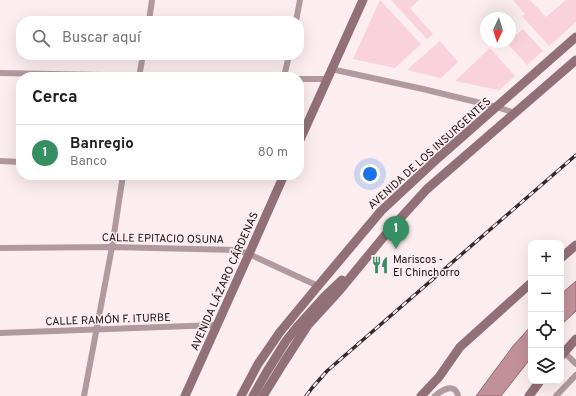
<!DOCTYPE html>
<html lang="es">
<meta charset="utf-8">
<style>
body{margin:0;font-family:Overpass,sans-serif;background:#f2f2f2;color:#202124}
.controls{position:absolute;right:12px;bottom:12px;display:grid;overflow:hidden;border-radius:8px;box-shadow:0 4px 16px #0002}
.controls button{width:36px;height:36px;display:grid;place-items:center;padding:0;border:0;border-bottom:1px solid #e0e0e0;background:#fff;color:#202124;font:20px sans-serif}
.compass{position:absolute;left:480px;top:12px;width:36px;height:36px;border-radius:50%;background:#fff;box-shadow:0 4px 16px #0002;rotate:184deg}
.you{position:absolute;left:370px;top:174px;width:14px;height:14px;margin:-10px;border:3px solid #fff;border-radius:50%;background:#1a73e8;box-shadow:0 0 0 6px #1a73e833}
.badge{display:grid;place-items:center;width:26px;height:26px;border-radius:50%;background:#368e63;color:#fff;font-size:13px;font-weight:700}
.pin{position:absolute;translate:-50% -33px;filter:drop-shadow(0 1px 2px #0008)}
.pin::after{content:'';position:absolute;top:21px;width:14px;height:12px;background:inherit;clip-path:polygon(0 0,100% 0,50% 100%)}
.list{margin:0;padding:0;list-style:none}
h2{display:flex;justify-content:space-between;align-items:center;height:52px;margin:0;padding:0 16px;font-size:17px}
h2 small{font-size:13px;font-weight:400;color:#757577}
.list li{display:grid;grid-template-columns:26px 1fr auto;gap:12px;align-items:center;box-sizing:border-box;height:56px;padding:0 16px;border-top:1px solid #e0e0e0}
.list b{display:block;font-size:15px;white-space:nowrap}
.list p{margin:0;font-size:13px;white-space:nowrap;color:#757577}
.list em{font-size:13px;font-style:normal;color:#757577}
.icon{flex:none;width:22px;height:22px;fill:none;stroke:currentColor;stroke-width:2;stroke-linecap:round;stroke-linejoin:round}
.map{position:relative;flex:none;width:576px;height:396px;overflow:hidden}
.search{position:absolute;background:#fff;box-shadow:0 4px 16px #0002;left:16px;top:16px;width:288px;height:44px;display:flex;align-items:center;gap:10px;box-sizing:border-box;padding:0 14px;border-radius:16px;color:#757577;font-size:15px}
.panel{position:absolute;background:#fff;box-shadow:0 4px 16px #0002;left:16px;top:72px;width:288px;height:108px;border-radius:16px}
.map>svg:first-child{display:block}
</style>
<div class="map">
<svg width="576" height="396" viewBox="0 0 576 396">
<rect width="100%" height="100%" fill="#fcedf0"/>
<g fill="#f9d2db">
<path d="M380,0L421,44L395,68L353,59Z"/>
<path d="M391,0H419L410,8L433,34L427,39Z"/>
<path d="M513,0H530L546,17L566,0H576V22L549,46L522,16L525,14Z"/>
<path d="M523,29L543,51L527,65L507,43L510,42V40Z"/>
<path d="M440,41L458,62L441,78L407,70Z"/>
<path d="M490,48L515,76L499,90L455,81Z"/>
</g>
<g fill="#c2909b" stroke="#906a72">
<path d="M576,281V311L561,325V294Z"/>
<path d="M531,326V358L501,396H476L513,346Z"/>
</g>
<g fill="none" stroke-linecap="round" stroke-linejoin="round">
<g stroke="#b19a9f" stroke-width="6">
<path d="M149,21L152,0"/>
<path d="M296,21L300,0"/>
<path d="M331,69L423,89L497,107L515,113"/>
<path d="M0,73L209,77"/>
<path d="M139,77L143,55"/>
<path d="M284,77L289,55"/>
<path d="M299,79H327"/>
<path d="M0,161L21,162"/>
<path d="M0,248L112,247L237,250L249,254L318,286"/>
<path d="M0,333L216,325"/>
<path d="M564,352L576,364"/>
<path d="M84,396L112,247L123,175"/>
<path d="M435,396C442,390 455,382 458,396"/>
<path d="M556,396L576,375"/>
</g>
<g stroke="#917077" stroke-width="9">
<path d="M299,142L363,0"/>
<path d="M561,258L576,245"/>
<path d="M561,356L576,339"/>
<path d="M185,396L249,254L284,175"/>
<path d="M241,396L258,364L280,332L318,286L381,211L438,158L576,37"/>
<path d="M253,396L266,373L286,341L297,327L325,296L342,280"/>
<path d="M263,396L284,362L308,325L340,290L386,234L427,189L576,60"/>
<path d="M421,396L439,377L460,347L531,283"/>
<path d="M529,396L540,381"/>
</g>
<g stroke="#332a2c" stroke-width="3.5">
<path id="rail" d="M306,396L312,388L327,371L576,155"/>
</g>
<use href="#rail" stroke="#fcedf0" stroke-width="2" stroke-dasharray="6" stroke-linecap="butt"/>
</g>
<defs>
<g id="restaurant-bare" transform="scale(1.38)"><path d="M-5-6h1v4h1v-4h1v4h1v-4h1v5L-1.5 .5V6h-2V.5L-5-1ZM5-6V6H3V1.5H1.5Q1.5-4 5-6Z" fill="#368e63" stroke="#fcedf0" stroke-width="2.5" paint-order="stroke"/></g>
</defs>
<g fill-rule="evenodd">
<use href="#restaurant-bare" x="380" y="265"/>
</g>
<g text-anchor="middle" stroke-width="3" stroke-linejoin="round" paint-order="stroke">
<g font-size="11" fill="#1a1214" stroke="#fcedf0">
<text transform="translate(429 153) rotate(-42)" y="4">AVENIDA DE LOS INSURGENTES</text>
<text transform="translate(163 238) rotate(1)" y="4">CALLE EPITACIO OSUNA</text>
<text transform="translate(224 281) rotate(-66)" y="4">AVENIDA LÁZARO CÁRDENAS</text>
<text transform="translate(108 319) rotate(-2)" y="4">CALLE RAMÓN F. ITURBE</text>
</g>
<g font-size="11" fill="#1a1214" stroke="#fcedf0" text-anchor="start">
<text x="393" y="263">Mariscos -<tspan x="393" dy="13">El Chinchorro</tspan></text>
</g>
</g>
</svg>
<div class="controls">
<button>+</button>
<button>−</button>
<button><svg class="icon" aria-label="locate" viewBox="0 0 24 24"><circle cx="12" cy="12" r="6"/><path d="M12 2v4M12 18v4M2 12h4M18 12h4"/></svg></button>
<button><svg class="icon" aria-label="layers" viewBox="0 0 24 24"><path d="M12 4l9 5-9 5-9-5zM3 14l9 5 9-5"/></svg></button>
</div>
<svg class="compass" viewBox="-18 -18 36 36"><path d="M0-13l5 13h-10z" fill="#e53935"/><path d="M0 13l5-13h-10z" fill="#757577"/></svg>
<div class="you"></div>
<div class="pin badge" style="left:396px;top:249px">1</div>
<div class="search"><svg class="icon" aria-label="search" viewBox="0 0 24 24"><circle cx="10" cy="10" r="6"/><path d="M15 15l6 6"/></svg>Buscar aquí</div>
<section class="panel">
<h2>Cerca<small></small></h2>
<ul class="list">
<li><span class="badge">1</span><div><b>Banregio</b><p>Banco</p></div><em>80 m</em></li>
</ul>
</section>
</div>
